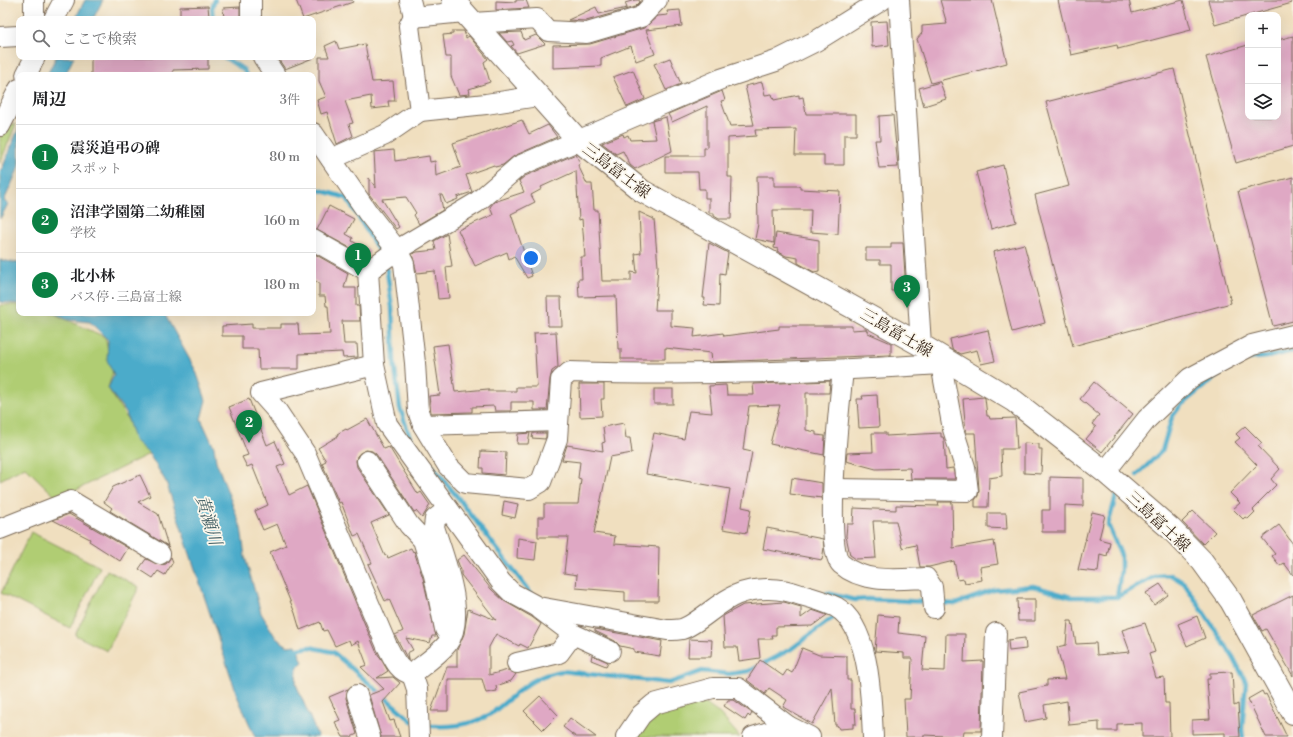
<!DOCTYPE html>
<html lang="ja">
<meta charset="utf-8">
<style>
body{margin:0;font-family:"Libre Bodoni","Noto Serif JP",serif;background:#f2f2f2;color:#202124}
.controls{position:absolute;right:12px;top:12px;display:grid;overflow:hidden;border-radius:8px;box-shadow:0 4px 16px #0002}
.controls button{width:36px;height:36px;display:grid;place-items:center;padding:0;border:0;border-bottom:1px solid #e0e0e0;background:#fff;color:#202124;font:20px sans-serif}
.you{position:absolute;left:531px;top:258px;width:14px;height:14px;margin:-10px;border:3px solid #fff;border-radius:50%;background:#1a73e8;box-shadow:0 0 0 6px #1a73e833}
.badge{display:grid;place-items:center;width:26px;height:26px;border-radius:50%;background:#0b8043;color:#fff;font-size:13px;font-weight:700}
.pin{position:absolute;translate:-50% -33px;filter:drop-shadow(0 1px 2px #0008)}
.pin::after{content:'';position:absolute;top:21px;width:14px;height:12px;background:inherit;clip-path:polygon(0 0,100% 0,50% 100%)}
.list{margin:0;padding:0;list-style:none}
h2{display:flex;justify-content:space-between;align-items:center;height:52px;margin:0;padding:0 16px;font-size:17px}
h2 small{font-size:13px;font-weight:400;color:#757577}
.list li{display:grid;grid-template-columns:26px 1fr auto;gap:12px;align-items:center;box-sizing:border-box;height:64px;padding:0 16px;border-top:1px solid #e0e0e0}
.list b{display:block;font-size:15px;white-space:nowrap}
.list p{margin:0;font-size:13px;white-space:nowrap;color:#757577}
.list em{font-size:13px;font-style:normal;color:#757577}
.icon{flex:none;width:22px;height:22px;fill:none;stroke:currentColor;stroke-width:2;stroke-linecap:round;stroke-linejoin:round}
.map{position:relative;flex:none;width:1293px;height:737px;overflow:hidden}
.search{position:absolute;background:#fff;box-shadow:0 4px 16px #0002;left:16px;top:16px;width:300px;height:44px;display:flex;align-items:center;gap:10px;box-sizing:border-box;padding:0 14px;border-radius:8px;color:#757577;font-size:15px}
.panel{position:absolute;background:#fff;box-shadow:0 4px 16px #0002;left:16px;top:72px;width:300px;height:244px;border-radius:8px}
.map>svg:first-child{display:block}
</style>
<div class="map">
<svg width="1293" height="737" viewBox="0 0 1293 737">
<rect width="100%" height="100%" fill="#fbf7ec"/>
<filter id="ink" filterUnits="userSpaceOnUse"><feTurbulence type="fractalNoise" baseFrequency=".025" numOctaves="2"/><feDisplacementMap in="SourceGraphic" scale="8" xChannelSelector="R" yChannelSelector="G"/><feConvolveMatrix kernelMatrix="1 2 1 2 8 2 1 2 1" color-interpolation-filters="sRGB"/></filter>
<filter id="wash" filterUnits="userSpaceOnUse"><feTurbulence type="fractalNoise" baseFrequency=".012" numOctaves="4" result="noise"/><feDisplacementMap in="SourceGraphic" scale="16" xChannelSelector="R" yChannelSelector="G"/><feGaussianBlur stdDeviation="0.9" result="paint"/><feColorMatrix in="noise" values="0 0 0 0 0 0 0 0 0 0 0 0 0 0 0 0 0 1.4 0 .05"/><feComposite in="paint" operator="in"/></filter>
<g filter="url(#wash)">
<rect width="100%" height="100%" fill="#f0dfbf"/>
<g fill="#b0cd73" stroke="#767c48">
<path d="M1,124H16L0,163V125Z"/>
<path d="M0,305H19V313H52L105,337L113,371L108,388L149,454L58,499L25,467L0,480Z"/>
<path d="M31,532L100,567L70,628L1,593Z"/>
<path d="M107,570L139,587L107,651L75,635Z"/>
<path d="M695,697L720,714L740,737H634L647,718Z"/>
</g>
<g fill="#4babca" stroke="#436a74">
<path d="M85,0H103L93,19H75Z"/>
<path d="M56,57H74L65,75H47Z"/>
<path d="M19,127V167L4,201L8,204L0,219V174Z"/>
<path d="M0,260L19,263V304L0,302Z"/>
<path d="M54,313H164L196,371L206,400L201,419L214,447L216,461L241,527L245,557L261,613L276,638L288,646L296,645L303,662L297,668L296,684L318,737H255L238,698L166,482L149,454L134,440L126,413L108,388L114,375L107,360L108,340L90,322L70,320Z"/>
</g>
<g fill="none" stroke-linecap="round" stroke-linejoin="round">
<g stroke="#4babca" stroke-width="4.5">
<path d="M213,19L212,8L215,0"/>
<path d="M224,57L244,70L246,75"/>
<path d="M313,188L347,198L382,256"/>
<path d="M386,264L392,307L394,361L400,408L411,440L459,499L532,595"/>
<path d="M1242,359L1267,357L1293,351"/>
<path d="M1137,475L1162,451L1172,417L1181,405L1224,370"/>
<path d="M1116,496L1108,525L1121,555V570L1117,597"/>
<path d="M827,593L855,600L868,599L928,602"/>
<path d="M938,603L955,604L994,590L1033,586L1071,597H1117L1156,576L1171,575L1184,583L1233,657L1246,682L1242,729L1243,737"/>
<path d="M293,650L310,647L333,652L412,721"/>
<path d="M423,725C445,728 473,726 492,713C517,694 529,676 562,671L669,683L702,671L729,674L749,671L791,649L838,614"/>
</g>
</g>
<g id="blocks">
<g fill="#dfa8c4">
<path d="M296,0H352L353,2L303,19Z"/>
<path d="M516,0H526L529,8L496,10V1L516,2Z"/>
<path d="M635,0H639L640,2L635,7L586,21L568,20L596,7L599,14L627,8L625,3Z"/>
<path d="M940,0H992L1007,63L931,83L917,39L922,33V26L947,24Z"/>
<path d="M1058,0H1129L1132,13L1183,0L1191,30L1118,49L1117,45L1071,55Z"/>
<path d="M1208,0H1291L1292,3L1215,25Z"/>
<path d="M208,6L209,17L180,19V7Z"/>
<path d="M240,7V19H224L223,8Z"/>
<path d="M680,10L682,26L646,30L655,54L636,61L631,46L601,58V66L553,68V45L590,44L644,28L658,16L668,15L667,11Z"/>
<path d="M887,21L889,45L872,47L871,22Z"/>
<path d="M453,31H464L466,38L469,36L488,59L484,62L490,82L469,89L470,94L459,95L451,76V57H446L443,35L453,34Z"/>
<path d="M521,32L524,40L536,35L545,44L517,53L511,46L514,45L512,41L507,42L499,33Z"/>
<path d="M1293,36V146L1236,163L1206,57L1248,45V117H1278V40Z"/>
<path d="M336,41L339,49L365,44L372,82L393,81L395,101H388L389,107L372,109L371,96L345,101L353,123L349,124L353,136L337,144L327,112L321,114L317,100L326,97L319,81V57H329L325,46Z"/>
<path d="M91,57H208V69L173,70V75H91Z"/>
<path d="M277,57H312L313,58L285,69Z"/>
<path d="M670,58L681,84L666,90L654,64Z"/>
<path d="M1174,69L1231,303L1073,346L1035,195L1069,186L1046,102Z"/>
<path d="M633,70L645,99L627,107L613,77Z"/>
<path d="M762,82L765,95L772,94L774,100L799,95V98L803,97L806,114H856V135H844V165H824V155H795L796,129L755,130L756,136L728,138V177H732L731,219H719L714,216V213H709V198H705V189H699L698,172H665V156H704V148H707V106L672,122L668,114L722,91L725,100L721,101L730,126L754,125L745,86Z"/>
<path d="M940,82L946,99L924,106L919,88Z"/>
<path d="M893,115L898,167L879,168L875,140H880L879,116Z"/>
<path d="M666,117L672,151L635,169L630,165L623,151L616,154L602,143L623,134L624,137L628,135L630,140L656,139L652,121Z"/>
<path d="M522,120L529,134L548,125L557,137L514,156L503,165L495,167L494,165L466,175L472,192L457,197L458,199L446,204L442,195H440L443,210L419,224L414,215L416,213L406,197L382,199L399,227L396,229L369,194V178L376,188L374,152L394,150L395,161L429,156L430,162L435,161L436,176L461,167L453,143Z"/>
<path d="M576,154L580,164L578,165L587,184H592L594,210H598L602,281H631V272L637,273L635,254L641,253L639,212L654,219L658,266L655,310H671V326L695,328L694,337L723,333L724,336L779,329V326H852V330L866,329L868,333L891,343V355L712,362L711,353L665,348V359H621V349H618L616,296L579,297L578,279H582L581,257H585L582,219L579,220L576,171L541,187L542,189L531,195L535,202L511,214L532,276L527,278L514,256L509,259L507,252L475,266L458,230L493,215L490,207L494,202L524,192L519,181L525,176Z"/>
<path d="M1003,165L1016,222L991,229L976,172Z"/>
<path d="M757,176H774V186H800V189L840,191L838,234L810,232L811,210H773L774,243L755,239L758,224Z"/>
<path d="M1293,177V321L1273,326L1238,191Z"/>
<path d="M329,206L354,219L346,234L353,238L352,241L370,251L367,257L317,230Z"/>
<path d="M776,233L819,240V271L814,272L798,263V258L786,256L777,251L778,249L774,248Z"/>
<path d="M447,234L452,266L446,267L449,298L438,299L435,271L417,273L412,254L417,252L436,250L434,241Z"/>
<path d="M709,243L728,253L725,274L720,273L719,306L704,305L705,298H703Z"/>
<path d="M891,243H903L906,291H891V264H880V260H866V248H891Z"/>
<path d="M1024,244L1045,323L1012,332L993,252Z"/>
<path d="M313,253L348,273L344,288H356V306H359L360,321H342L344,344H357L358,357L343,358L342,352L299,354V369H259L258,349H242V336H222V326L252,324V328H281V324H298L299,335L330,334L328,306H326L325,296H319V283L313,280Z"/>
<path d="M547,297H561L562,326H548Z"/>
<path d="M988,330L995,361L981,364L977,350L960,354L952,349L950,339Z"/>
<path d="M556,332L558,367L552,371L550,379L547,410H534V402H511V411H495L494,406L472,407V412L431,413L429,396L440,395L433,346L448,344L455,392L488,389V391H516V387H537L534,333Z"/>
<path d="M830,381L829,393H806V430L816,432V435L825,436L824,455L770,444L780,405L749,406L743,450L752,452L742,507L751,509L747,533L723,529L730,489L646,474L654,433L684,439L689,411L712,413L709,386L726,385L727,395H754L753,384Z"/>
<path d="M1094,382L1133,414L1102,452L1086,439L1096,427L1092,424L1099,415L1080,399Z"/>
<path d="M579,384H604V399H601L602,416L580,417Z"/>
<rect x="654" y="389" width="19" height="15"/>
<path d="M877,395L879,427L859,428L857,399H863L862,396Z"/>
<path d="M984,397L985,398L987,416H989L990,419L1015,418L1017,449H1001L1002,476L989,478L988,507H975V500L978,496L979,490L975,433H966L963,399Z"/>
<path d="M249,399L267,445L275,441L285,464L277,467L289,495L307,486L376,651L388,671L377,678L393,677L400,683L383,702L390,721L394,720L400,737H381L369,695L384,689L361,667L367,665L358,641L351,645L349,640L335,646L327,630L323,631L320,622L300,630L295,613L270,552L286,545L277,524L263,530L255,511L268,505L252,465L247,467L242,457L248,455L229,407Z"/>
<path d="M367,419L384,449L389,447L418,494L421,492L430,505L422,518L416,511L414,512L376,454L372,451L366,450L357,456L356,461L357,467L389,515L371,523L385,556L387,555L388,558L411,548L413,552L414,551L423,578L436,636H432L430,643L406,638L413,650L407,653L408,660L395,635L403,631L389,599L385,601L368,564L372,563L359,534L354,536L341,502L339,503L322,463L326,461L318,448L338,436L337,434L346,429L347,430Z"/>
<path d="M624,423L626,438H630L632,453L610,457L594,533L615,536L614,544L659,547L658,601H625V592L576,588L577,575L564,573L568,537H538V517H544V504H578L581,479L578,478L580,462L562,460L567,445L603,451L602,443L605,442L603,427Z"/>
<path d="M1245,426L1262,443L1258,446L1280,469L1271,479L1276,485L1258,503L1259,504L1253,510L1255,512L1248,519L1245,517L1243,519L1233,509L1240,503L1230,493L1257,465L1235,442L1240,438L1236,434Z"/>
<path d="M530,433L528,444H517L518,434Z"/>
<path d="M533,433H546V437L545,439L532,438Z"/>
<path d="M872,433H886V436L941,433V437H943L944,440L946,469L953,468L955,479H911L910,468L876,469L846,461L847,453L873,452Z"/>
<path d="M1024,443L1039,444V449H1042L1041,474L1024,473Z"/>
<path d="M481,451L506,452L505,475L483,473V468H480Z"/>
<path d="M140,475L150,496L138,502L158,514L168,546L110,511L112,508L104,502L113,487Z"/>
<path d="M1050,477L1083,478V506L1065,505V532H1042V510H1050Z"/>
<path d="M792,478L822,483V498L790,494Z"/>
<path d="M504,501L518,504L515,518L502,515Z"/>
<path d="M938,502H952L953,548L994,541L998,564L980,567L982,580L965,583L964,579L958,580L954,561L929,567H920L916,545L902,548L896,521H873L876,558L856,559L850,555L846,536L847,524H853L854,508L896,510V505L939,506Z"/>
<path d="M1193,511L1215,532L1203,544L1182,522Z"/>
<path d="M1092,512L1105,515L1099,539L1110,542L1107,556L1100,554L1098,572L1078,570Z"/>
<path d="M988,513H1006L1007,529L988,528Z"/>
<path d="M69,514L128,548L120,561L89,541L90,539L53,520Z"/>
<path d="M1279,525L1293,544V575L1284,563L1280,566L1272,556L1275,554L1262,538Z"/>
<path d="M767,528L823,539L824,548L822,560L763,549Z"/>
<path d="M518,538L537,541L535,560L517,558Z"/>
<path d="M464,555L491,589L504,601L532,617L541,624L528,648L520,644L519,646L496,634L489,647V675L508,670L516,674L511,681L496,686L497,691L486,693L482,679H448V711H431L447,667H457V650L464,634L468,609L496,620L461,575V570L457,560Z"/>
<path d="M171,557L173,562L165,575L158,571L153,578L139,569L146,559L160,565L166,564Z"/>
<path d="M1160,584L1168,595L1154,605L1146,593Z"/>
<path d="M1293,595V676L1266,629L1262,631L1253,615Z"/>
<path d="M1017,599H1035V621H1018Z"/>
<path d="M784,602L801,607V618L812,610L827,615L812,626L776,627V635H772L773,639H758L760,658L739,661L737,647H725L723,616L743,605Z"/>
<path d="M878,615L899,617L898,633L925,636L922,670L945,671L946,634H965L964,662L983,661L981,731H964L963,737L924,735V737H906L904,699H910L912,658H904V653L875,651Z"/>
<path d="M1197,616L1205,638L1187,646L1178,624Z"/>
<path d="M1068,621H1072L1076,644L1096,643L1097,655L1130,652L1122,630L1145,623L1155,652L1149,654L1156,678L1164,677L1165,703H1169L1170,737H1142V723L1117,724V731H1099V722L1069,725L1067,701L1044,705L1046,718L1025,722L1019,692L1047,686V680L1065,679L1057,647L1066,645Z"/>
<path d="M595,629L662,641L660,656L634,652V649L620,646L615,641L595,631Z"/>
<path d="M1025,638L1026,649L1009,651L1008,640Z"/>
<path d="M689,639L712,640L711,657H688Z"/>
<path d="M802,648L819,655L847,656V680H851V709H855L856,724H853V728L839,729L837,725H835L832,688L812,724L783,707L787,700L769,688L765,694L747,680L760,660L783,676L787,670L792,673Z"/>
<path d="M592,655L608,662L606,666L591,660Z"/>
<path d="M1232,672L1234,706L1238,704L1240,737H1225V733L1192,734V720L1210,719L1207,679H1210V673Z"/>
<path d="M348,689L346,698L357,734L351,737H343L335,722L340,720L329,697Z"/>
<path d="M1262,691L1264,695L1266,694L1287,737H1266L1248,699Z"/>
<path d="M540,696L558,715L543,730L524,711Z"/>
<path d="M728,700H734L752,713L750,717L748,715L745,720L724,706Z"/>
<path d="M570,718L596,737H576L563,727Z"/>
</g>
</g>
</g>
<g filter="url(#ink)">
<use href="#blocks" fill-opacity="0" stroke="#7a6956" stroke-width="1"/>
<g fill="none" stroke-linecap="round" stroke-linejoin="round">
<g stroke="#7a6956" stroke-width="22">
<g id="minor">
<path d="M34,0V19"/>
<path d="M251,0V19"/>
<path d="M899,0L921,345"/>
<path d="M413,17L464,12"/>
<path d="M54,19L64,0"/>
<path d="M473,23L537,19L548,31L587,33L641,17L657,0"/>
<path d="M0,37L19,36"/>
<path d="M263,57L275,75"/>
<path d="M26,75L35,57"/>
<path d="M420,111L486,104L538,96"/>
<path d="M0,126L19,89"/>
<path d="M313,133L368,213L397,250L404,264L415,363L418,411L423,425L448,466L465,483L529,489L541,482L557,439L561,380L570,372C694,376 818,372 941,364L945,360"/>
<path d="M331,159L385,135L420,111L409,26L414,16L410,0"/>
<path d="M313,240L368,271L374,365L387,424L501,582L512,593L538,607L667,630C672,630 678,630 682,629C698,624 718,602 736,595C756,586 782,588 801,595C813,598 825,602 836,607C871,627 871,702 873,737"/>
<path d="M368,271L397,250L476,203L519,166L721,79L776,61L816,41L882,0"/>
<path d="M374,365L261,393L277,411L305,453L387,646C393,657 398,672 412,674"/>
<path d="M843,370C840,399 823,549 841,564C864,584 898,579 926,578L932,587L934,608"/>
<path d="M423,425L558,421"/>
<path d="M367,461L409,525L423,540L434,575L445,629L451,632"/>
<path d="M1105,472L1147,419L1190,378L1252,345L1293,335"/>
<path d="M835,489L968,491L965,467L953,429L941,364"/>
<path d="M0,529L71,501L160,554"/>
<path d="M573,634L610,651"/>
<path d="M517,663L559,653L573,634L540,609"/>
<path d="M357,695L370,737"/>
<path d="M419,737L417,689L412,674C423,665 438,655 447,644C468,616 443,556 434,527L435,519L448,509"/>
<path d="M626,737L641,715L654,704L713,688H738L788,726"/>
<path d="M753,737L788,726L810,737"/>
<path d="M992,737L996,633"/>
</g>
</g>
<g stroke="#7a6956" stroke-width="24">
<path id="major" d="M453,0L578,140L642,191L921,345L1014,401L1105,472L1171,529L1202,561L1231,601L1293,713"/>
</g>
<use href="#minor" stroke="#fff" stroke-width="20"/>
<use href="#major" stroke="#fff" stroke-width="22"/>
</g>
</g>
<g text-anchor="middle" stroke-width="3.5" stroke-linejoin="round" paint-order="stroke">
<g font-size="16" fill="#3b2a1e" stroke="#fbf7ec">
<text transform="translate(617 170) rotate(37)" y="6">三島富士線</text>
<text transform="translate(897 332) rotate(30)" y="6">三島富士線</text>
<text transform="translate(1159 521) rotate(43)" y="6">三島富士線</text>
</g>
<g font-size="17" font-style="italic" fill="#415e63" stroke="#fbf7ec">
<text transform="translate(209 520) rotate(73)" y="6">黄瀬川</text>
</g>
</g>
</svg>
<div class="controls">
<button>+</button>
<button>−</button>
<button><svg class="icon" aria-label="layers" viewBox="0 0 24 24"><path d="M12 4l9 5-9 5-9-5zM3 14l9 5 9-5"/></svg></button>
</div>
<div class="you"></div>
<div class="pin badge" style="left:358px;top:276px">1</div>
<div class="pin badge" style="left:249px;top:443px">2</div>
<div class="pin badge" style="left:907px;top:308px">3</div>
<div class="search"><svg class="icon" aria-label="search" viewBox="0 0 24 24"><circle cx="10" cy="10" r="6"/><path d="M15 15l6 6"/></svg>ここで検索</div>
<section class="panel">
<h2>周辺<small>3件</small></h2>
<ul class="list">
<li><span class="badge">1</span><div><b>震災追弔の碑</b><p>スポット</p></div><em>80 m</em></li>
<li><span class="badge">2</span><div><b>沼津学園第二幼稚園</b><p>学校</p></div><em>160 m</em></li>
<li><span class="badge">3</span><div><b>北小林</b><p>バス停 · 三島富士線</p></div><em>180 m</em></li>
</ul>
</section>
</div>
